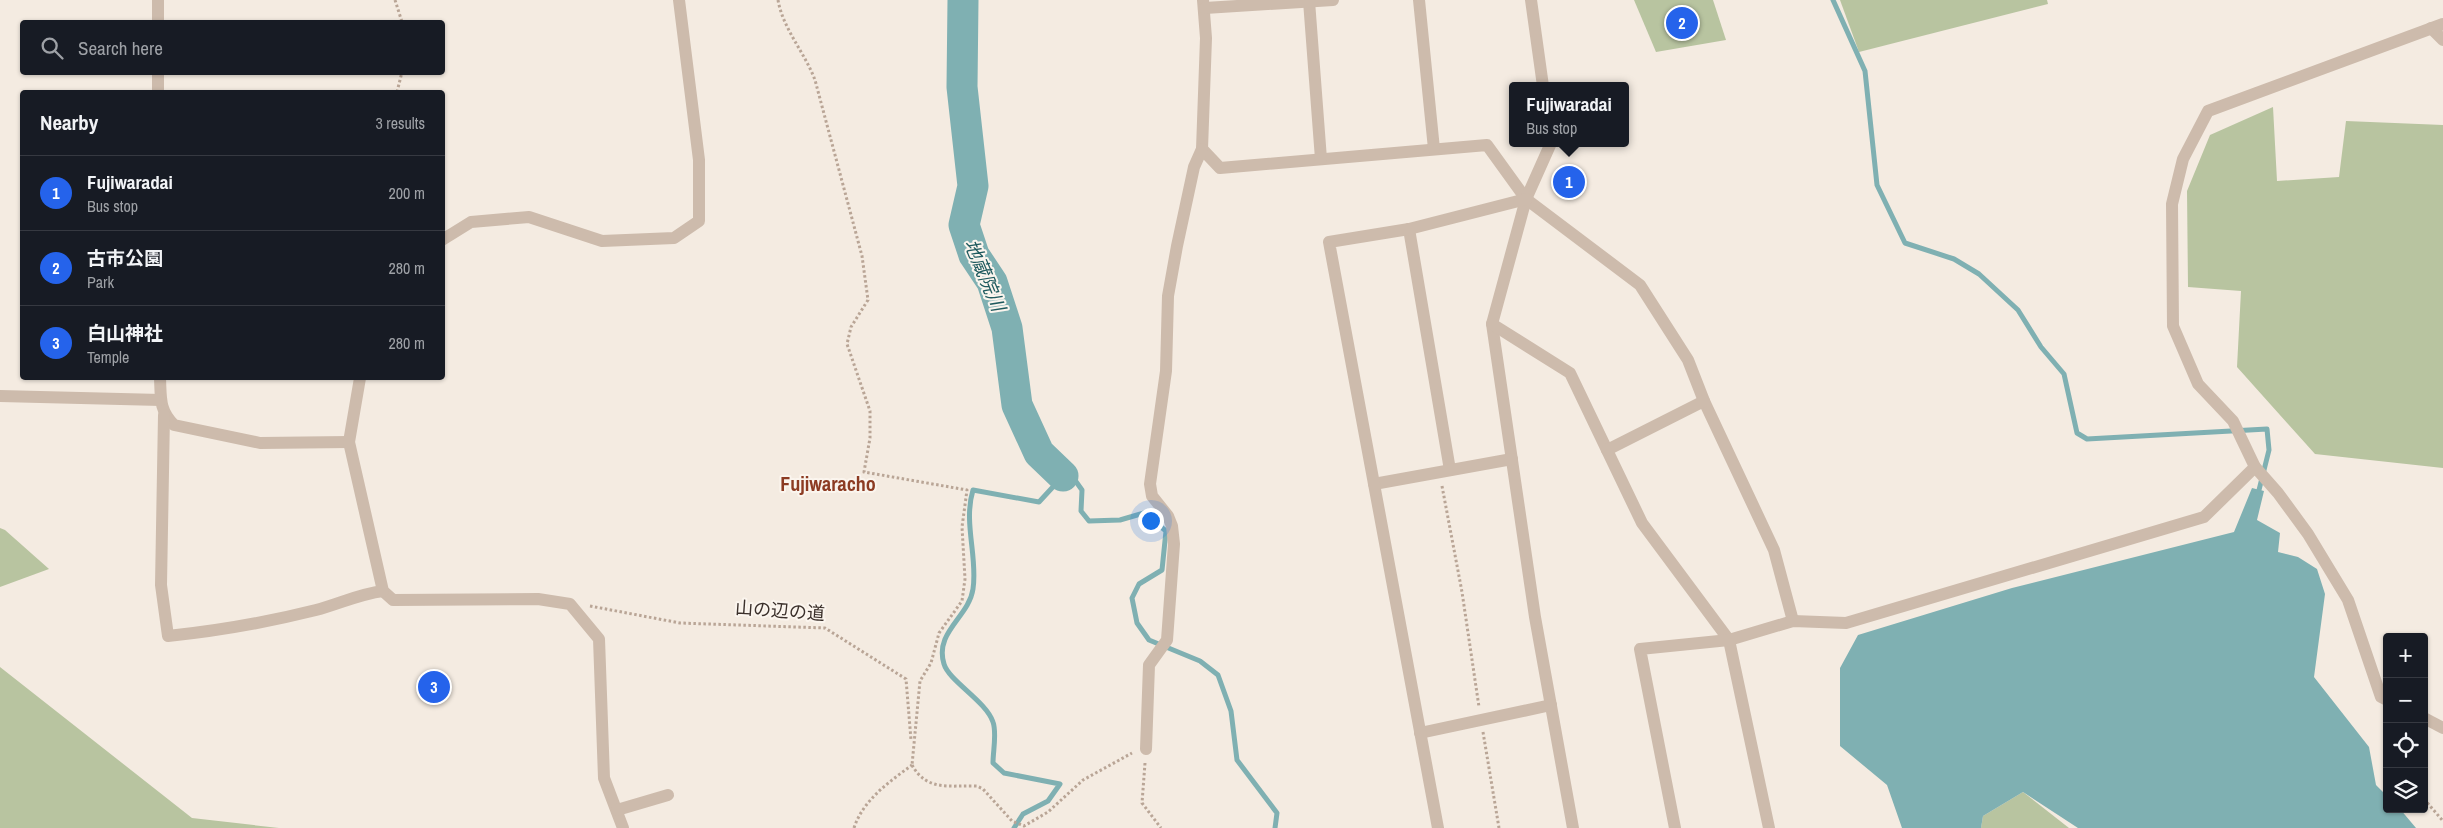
<!DOCTYPE html>
<meta charset="utf-8">
<style>
body{margin:0;font-family:"Archivo Narrow","Noto Sans JP",sans-serif;background:#242831;color:#f1f3f6}
.controls{position:absolute;right:15px;bottom:15px;display:grid;overflow:hidden;border-radius:5px;box-shadow:0 1px 4px #0004}
.controls button{width:45px;height:45px;display:grid;place-items:center;padding:0;border:0;border-bottom:1px solid #363941;background:#171b24;color:#f1f3f6;font:25px sans-serif}
.you{position:absolute;left:1150px;top:520px;width:18px;height:18px;margin:-12px;border:4px solid #fff;border-radius:50%;background:#1a73e8;box-shadow:0 0 0 8px #1a73e833}
.badge{display:grid;place-items:center;width:32px;height:32px;border-radius:50%;background:#2563eb;color:#fff;font-size:16px;font-weight:700}
.pin{position:absolute;translate:-50% -50%;border:2px solid #fff;box-shadow:0 1px 5px #0006}
.popup{position:absolute;left:1509px;top:82px;width:120px;height:65px;box-sizing:border-box;display:grid;place-content:center;border-radius:5px;background:#171b24;filter:drop-shadow(0 1px 4px #0005);font-size:16px;white-space:nowrap;color:#9ea1a6}
.popup b{font-size:19px;color:#f1f3f6}
.popup::after{content:'';position:absolute;left:50%;top:100%;margin-left:-10px;border:10px solid transparent;border-top-color:#171b24}
.list{margin:0;padding:0;list-style:none}
h2{display:flex;justify-content:space-between;align-items:center;height:65px;margin:0;padding:0 20px;font-size:21px}
h2 small{font-size:16px;font-weight:400;color:#9ea1a6}
.list li{display:grid;grid-template-columns:32px 1fr auto;gap:15px;align-items:center;box-sizing:border-box;height:75px;padding:0 20px;border-top:1px solid #363941}
.list b{display:block;font-size:19px;white-space:nowrap}
.list p{margin:0;font-size:16px;white-space:nowrap;color:#9ea1a6}
.list em{font-size:16px;font-style:normal;color:#9ea1a6}
.icon{flex:none;width:28px;height:28px;fill:none;stroke:currentColor;stroke-width:2;stroke-linecap:round;stroke-linejoin:round}
.map{position:relative;flex:none;width:2443px;height:828px;overflow:hidden}
.search{position:absolute;background:#171b24;box-shadow:0 1px 4px #0004;left:20px;top:20px;width:425px;height:55px;display:flex;align-items:center;gap:12px;box-sizing:border-box;padding:0 18px;border-radius:5px;color:#9ea1a6;font-size:19px}
.panel{position:absolute;background:#171b24;box-shadow:0 1px 4px #0004;left:20px;top:90px;width:425px;height:290px;border-radius:5px}
.map>svg:first-child{display:block}
</style>
<div class="map">
<svg width="2443" height="828" viewBox="0 0 2443 828">
<rect width="100%" height="100%" fill="#f4ebe1"/>
<g fill="#b8c4a0">
<path d="M1634,0H1713L1726,40L1656,52Z"/>
<path d="M1840,0H2047L2048,4L1859,52Z"/>
<path d="M2273,107L2277,181L2339,177L2346,121L2443,125V468L2315,454L2237,367L2241,291L2188,287L2187,191L2210,135Z"/>
<path d="M0,528L5,530L49,569L0,587Z"/>
<path d="M0,667L192,818L279,828H0Z"/>
<path d="M2023,792L2069,828H1981L1983,816Z"/>
</g>
<path fill="#7fb0b2" d="M2252,488L2264,491L2257,520L2280,533L2278,552L2298,557L2317,569L2325,594L2314,677L2369,747L2376,785L2387,796V809H2400L2416,828H2078L2023,792L1983,816L1981,828H1902L1887,785L1840,746V668L1858,635L2012,588L2234,532Z"/>
<g fill="none" stroke-linecap="round" stroke-linejoin="round">
<g stroke="#7fb0b2" stroke-width="5">
<path d="M1833,0L1865,71L1877,185L1905,243L1954,259L1979,274L2018,310L2041,347L2064,374L2077,433L2087,439L2267,429L2269,450L2258,494"/>
<path d="M1014,828L1023,814L1048,801L1060,784L1004,773L993,763C993,751 997,733 993,722C986,701 949,681 944,664C934,632 969,617 973,589C978,557 963,523 973,490L1039,502L1063,476H1072L1082,490L1081,511L1089,521L1120,520L1144,513L1166,531L1162,570L1139,584L1132,598L1137,623L1149,640L1200,661L1218,675L1231,711L1237,760L1277,813L1275,828"/>
</g>
<path stroke="#7fb0b2" stroke-width="31" d="M963,0L962,87L973,186L964,225L974,255L992,282L1007,328L1017,405L1039,453L1063,476"/>
<g stroke="#b9a596" stroke-width="3" stroke-dasharray="2.5 2.5" stroke-linecap="butt">
<path d="M395,0L402,22"/>
<path d="M778,0C783,29 805,53 815,80L862,256L868,300L851,327L847,344L870,411V438L864,472L967,490L962,527L965,579L962,601L939,633L931,663L920,681L912,765"/>
<path d="M397,92L402,72"/>
<path d="M1442,486L1462,592L1479,707"/>
<path d="M590,606L680,623L825,628L906,679L911,740"/>
<path d="M2385,714L2387,723"/>
<path d="M1483,732L1499,828"/>
<path d="M1145,763L1142,803L1161,828"/>
<path d="M912,765C927,792 950,785 977,786L983,789L1012,821L1024,826L1048,812L1083,780L1132,753"/>
<path d="M2424,799L2443,821"/>
<path d="M854,828C863,800 889,782 912,765"/>
</g>
<g stroke="#cdbbac" stroke-width="12">
<path d="M158,0V22"/>
<path d="M1203,0L1206,38L1202,149L1220,168L1487,145L1526,199L1640,285L1688,360L1704,401L1774,550L1793,621"/>
<path d="M1419,0L1434,149"/>
<path d="M1531,0L1543,86"/>
<path d="M1309,1L1321,159"/>
<path d="M1205,8L1333,0"/>
<path d="M2431,28L2443,40"/>
<path d="M158,72V92"/>
<path d="M1551,143L1526,199L1492,324L1535,617L1573,828"/>
<path d="M1409,229L1450,470"/>
<path d="M442,240L471,222L529,217L602,241L674,238L699,221V160L679,0"/>
<path d="M1492,324L1570,373L1642,523L1729,640L1769,828"/>
<path d="M160,378C161,398 159,410 174,425L260,443L349,442"/>
<path d="M360,378L349,442L383,591L393,600L538,599L570,604L599,639L604,778L623,828"/>
<path d="M0,396L161,400"/>
<path d="M164,415L161,585L168,636C217,631 268,622 316,610C339,604 359,594 383,591"/>
<path d="M1607,450L1704,401"/>
<path d="M2255,467L2278,493L2308,534L2348,600L2381,697L2387,700"/>
<path d="M1374,484L1512,459"/>
<path d="M2424,718L2443,728"/>
<path d="M1420,733L1551,705"/>
<path d="M1146,749L1149,665L1167,640L1174,544L1172,526L1168,516L1152,496L1150,484L1166,371L1168,296L1177,246L1194,167L1202,149"/>
<path d="M617,810L668,795"/>
<path d="M1438,828L1329,242L1409,229L1526,199"/>
<path d="M1675,828L1640,649L1729,640L1793,621L1846,623L2204,517L2255,467L2233,421L2198,384L2173,326L2172,204L2183,159L2208,111L2443,24"/>
</g>
</g>
<g text-anchor="middle" stroke-width="4" stroke-linejoin="round" paint-order="stroke">
<g font-size="18" fill="#3b302b" stroke="#fbf5ee">
<text transform="translate(780 611) rotate(4)" y="6">山の辺の道</text>
</g>
<g font-size="19" font-style="italic" fill="#1f5a5e" stroke="#fbf5ee">
<text transform="translate(985 275) rotate(67)" y="7">地蔵院川</text>
</g>
<g font-size="20" font-weight="bold" fill="#8c3b22" stroke="#fbf5ee">
<text x="828" y="491">Fujiwaracho</text>
</g>
</g>
</svg>
<div class="controls">
<button>+</button>
<button>−</button>
<button><svg class="icon" aria-label="locate" viewBox="0 0 24 24"><circle cx="12" cy="12" r="6"/><path d="M12 2v4M12 18v4M2 12h4M18 12h4"/></svg></button>
<button><svg class="icon" aria-label="layers" viewBox="0 0 24 24"><path d="M12 4l9 5-9 5-9-5zM3 14l9 5 9-5"/></svg></button>
</div>
<div class="you"></div>
<div class="pin badge" style="left:1569px;top:182px">1</div>
<div class="popup"><b>Fujiwaradai</b>Bus stop</div>
<div class="pin badge" style="left:1682px;top:23px">2</div>
<div class="pin badge" style="left:434px;top:687px">3</div>
<div class="search"><svg class="icon" aria-label="search" viewBox="0 0 24 24"><circle cx="10" cy="10" r="6"/><path d="M15 15l6 6"/></svg>Search here</div>
<section class="panel">
<h2>Nearby<small>3 results</small></h2>
<ul class="list">
<li><span class="badge">1</span><div><b>Fujiwaradai</b><p>Bus stop</p></div><em>200 m</em></li>
<li><span class="badge">2</span><div><b>古市公園</b><p>Park</p></div><em>280 m</em></li>
<li><span class="badge">3</span><div><b>白山神社</b><p>Temple</p></div><em>280 m</em></li>
</ul>
</section>
</div>
